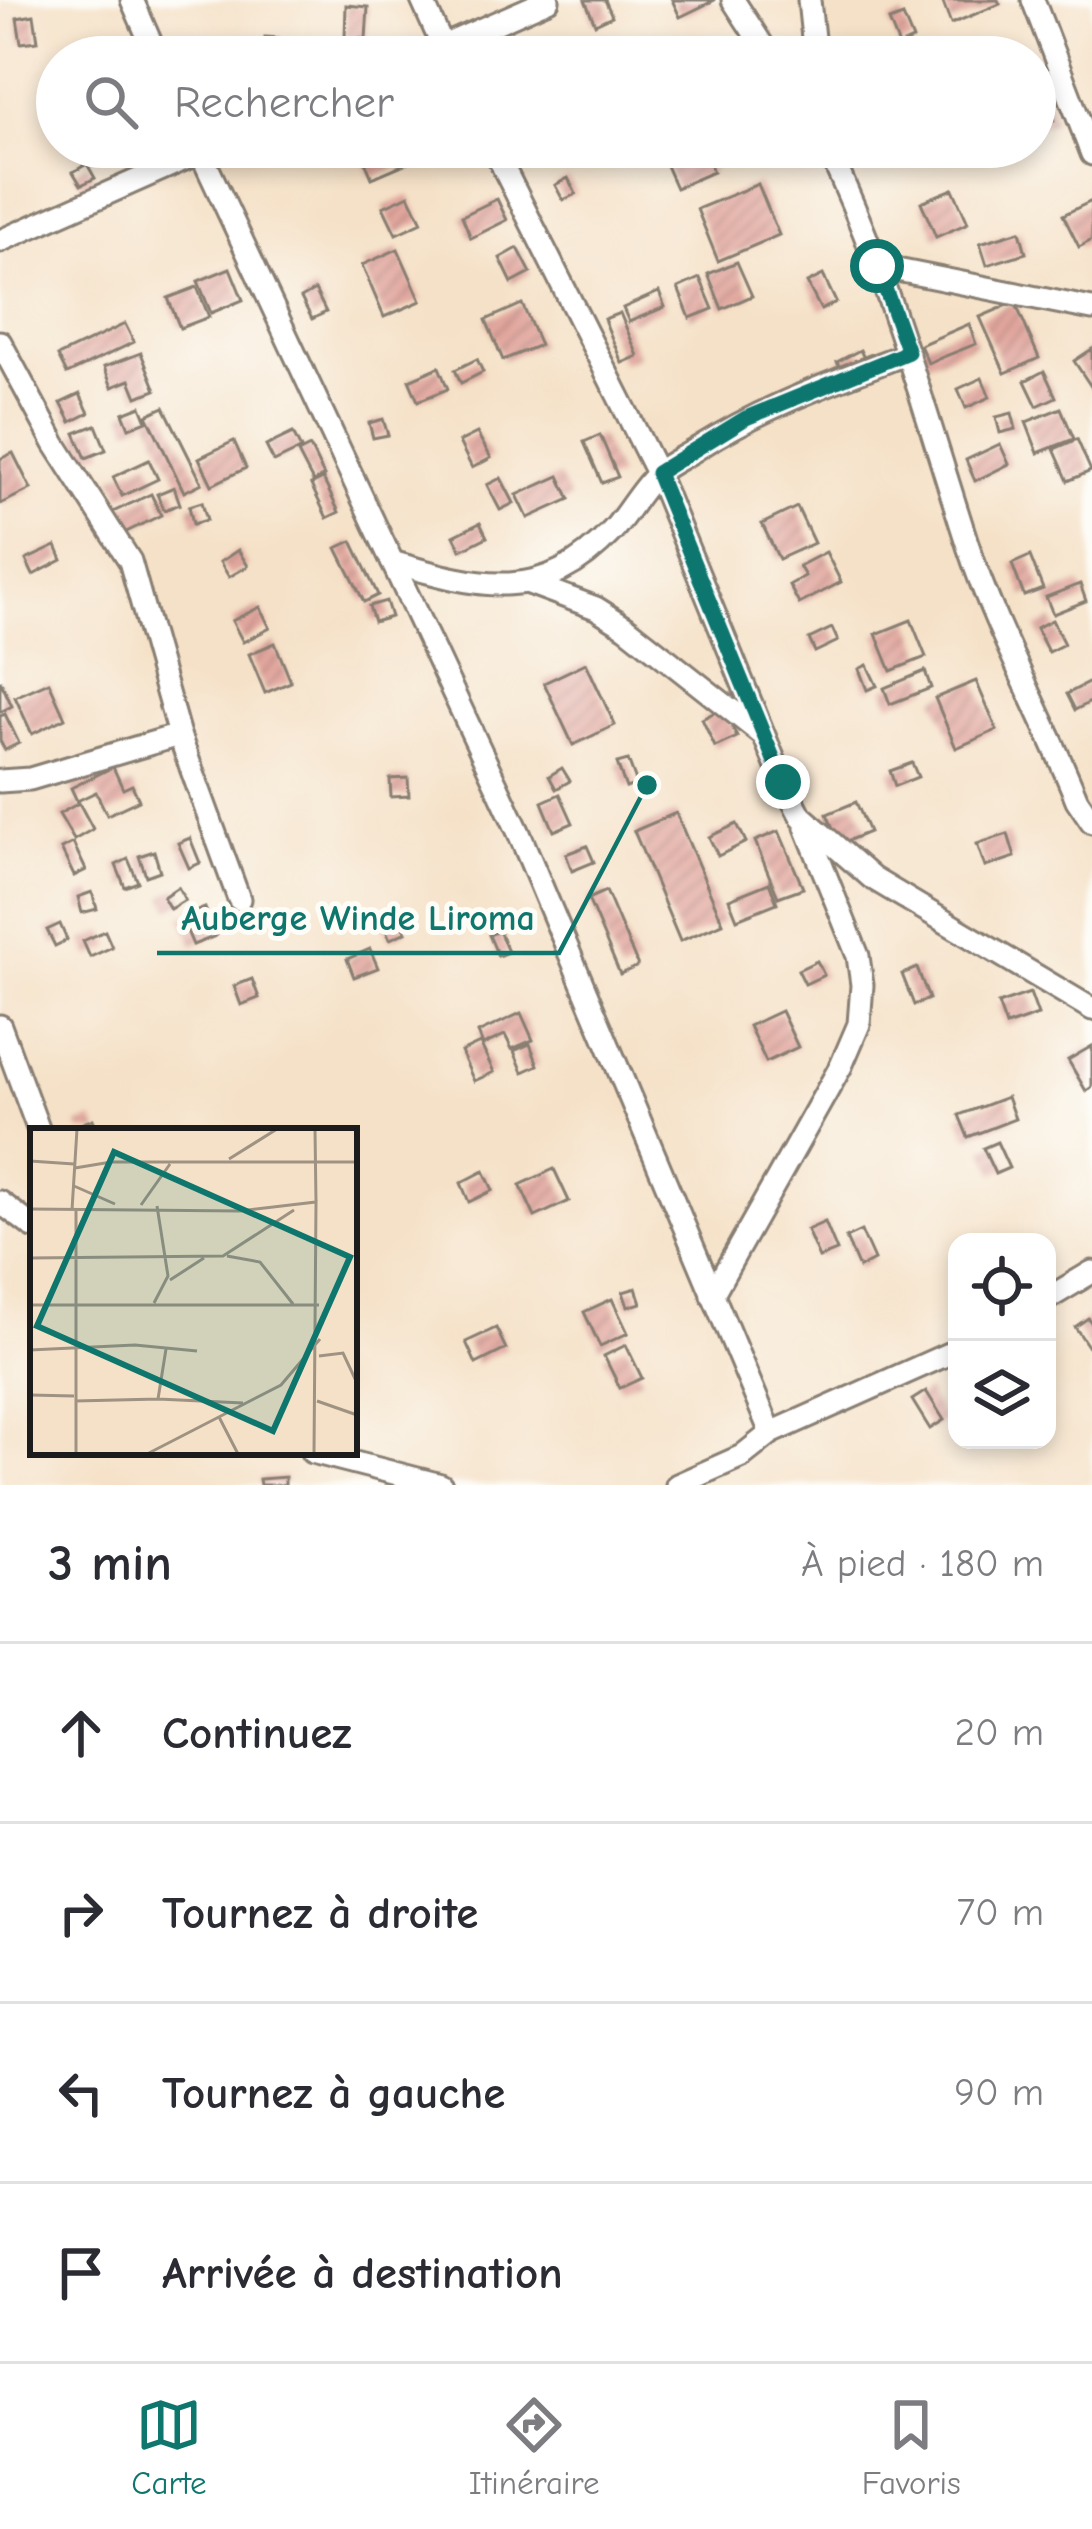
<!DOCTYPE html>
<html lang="fr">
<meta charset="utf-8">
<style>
body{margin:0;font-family:"Comic Neue",sans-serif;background:#f7f7f7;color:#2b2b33}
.controls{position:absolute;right:36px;bottom:36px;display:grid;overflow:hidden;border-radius:24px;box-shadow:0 6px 18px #0003}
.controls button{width:108px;height:108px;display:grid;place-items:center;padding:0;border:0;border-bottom:3px solid #e1e1e2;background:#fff;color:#2b2b33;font:60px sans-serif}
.stop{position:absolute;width:36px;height:36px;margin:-27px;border:9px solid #0f766e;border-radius:50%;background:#fff}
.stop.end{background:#0f766e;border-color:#fff;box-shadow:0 3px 12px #0008}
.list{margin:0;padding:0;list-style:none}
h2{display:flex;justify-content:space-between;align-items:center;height:156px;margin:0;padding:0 48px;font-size:51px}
h2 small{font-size:39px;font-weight:400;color:#7c7c81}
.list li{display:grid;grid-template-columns:78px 1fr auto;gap:36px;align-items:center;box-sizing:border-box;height:180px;padding:0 48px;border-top:3px solid #e1e1e2}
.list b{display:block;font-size:45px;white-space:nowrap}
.list em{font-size:39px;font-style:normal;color:#7c7c81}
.icon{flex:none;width:66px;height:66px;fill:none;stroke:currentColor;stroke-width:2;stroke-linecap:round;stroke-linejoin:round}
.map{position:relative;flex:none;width:1092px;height:1485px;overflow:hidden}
.search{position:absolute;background:#fff;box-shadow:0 6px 18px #0003;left:36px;right:36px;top:36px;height:132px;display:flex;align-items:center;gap:30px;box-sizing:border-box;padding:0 42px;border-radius:66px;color:#7c7c81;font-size:45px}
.sheet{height:876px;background:#fff}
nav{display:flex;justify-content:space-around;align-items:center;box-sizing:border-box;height:168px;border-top:3px solid #e1e1e2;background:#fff;font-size:33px;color:#7c7c81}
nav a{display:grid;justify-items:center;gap:6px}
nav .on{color:#0f766e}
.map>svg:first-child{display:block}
</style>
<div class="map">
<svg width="1092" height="1485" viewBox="0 0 1092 1485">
<defs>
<pattern id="building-hatch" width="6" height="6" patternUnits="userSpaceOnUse" patternTransform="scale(3)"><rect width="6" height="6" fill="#e1a69d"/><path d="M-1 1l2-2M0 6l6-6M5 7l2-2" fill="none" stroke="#c08e87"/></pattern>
</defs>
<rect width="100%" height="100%" fill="#fdfcf7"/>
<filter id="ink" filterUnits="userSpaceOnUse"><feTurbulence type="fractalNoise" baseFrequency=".00833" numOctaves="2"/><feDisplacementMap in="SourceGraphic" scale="24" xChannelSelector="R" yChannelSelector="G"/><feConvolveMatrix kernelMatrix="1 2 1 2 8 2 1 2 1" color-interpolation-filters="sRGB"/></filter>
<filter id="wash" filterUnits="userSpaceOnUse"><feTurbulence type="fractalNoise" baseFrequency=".004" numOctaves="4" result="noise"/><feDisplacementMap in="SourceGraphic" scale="48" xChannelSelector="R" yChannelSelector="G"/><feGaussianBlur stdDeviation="2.7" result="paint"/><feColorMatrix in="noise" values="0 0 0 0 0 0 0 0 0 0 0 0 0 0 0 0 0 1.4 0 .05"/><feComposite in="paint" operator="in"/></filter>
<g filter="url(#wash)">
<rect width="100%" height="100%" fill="#f5e1c7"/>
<g id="blocks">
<g fill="url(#building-hatch)">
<path d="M585,0H605L612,16L595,24Z"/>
<path d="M672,0H715L680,17Z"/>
<path d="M942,0H998L1000,4L951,24Z"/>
<path d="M346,5L368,7L366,39L345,38Z"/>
<path d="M34,15L38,41L21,43L17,18Z"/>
<path d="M903,16L913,40L899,46L889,21Z"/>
<path d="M265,37L279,38V57H265Z"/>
<path d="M508,40L515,54L509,57H477Z"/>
<path d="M129,42L133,57H118L115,46Z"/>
<path d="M1049,103L1054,121L1040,125L1035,108Z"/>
<path d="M359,147H436L427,151L428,154L372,178Z"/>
<path d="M584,147H616L590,159Z"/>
<path d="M672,147H703L713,172L676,188L660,152Z"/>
<path d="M87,164L95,178L81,185L73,172Z"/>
<path d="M568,178L576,194L563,200L555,185Z"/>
<path d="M758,184L779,235L718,261L697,209Z"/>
<path d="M953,189L968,223L936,237L921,202Z"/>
<path d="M409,195L422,222L396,234L383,207Z"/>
<path d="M497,199L507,220L471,238L462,216Z"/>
<path d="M1092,201V240L1079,247L1063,215Z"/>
<path d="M1020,231L1026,253L987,265L980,243Z"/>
<path d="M518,248L531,273L512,283L500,258Z"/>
<path d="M398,249L421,301L384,317L362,265Z"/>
<path d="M737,262L752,296L722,309L708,274Z"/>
<path d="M230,268L243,300L211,313L198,281Z"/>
<path d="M823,275L836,302L821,310L807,283Z"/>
<path d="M700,278L713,309L690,318L678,288Z"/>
<path d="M197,287L209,317L180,328L168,298Z"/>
<path d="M315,290L326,312L312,319L301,298Z"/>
<path d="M659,292L665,307L629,322L623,308Z"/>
<path d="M1015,302L1039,358L1005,373L980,317Z"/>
<path d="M522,304L540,345L503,360L486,320Z"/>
<path d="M620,313L638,356L622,363L604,319Z"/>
<path d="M125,324L134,342L67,374L58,356Z"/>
<path d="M969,324L976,344L928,363L920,345Z"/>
<path d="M1092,349V388L1074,361Z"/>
<path d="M860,350L868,366L845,377L837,362Z"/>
<path d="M141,353L156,390L137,397L130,380L112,387L104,367Z"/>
<path d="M477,359L483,372L461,383L455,370Z"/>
<path d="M439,367L448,389L418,401L409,380Z"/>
<path d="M1044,371L1056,397L1037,406L1025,381Z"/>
<path d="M982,378L990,397L966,408L958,389Z"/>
<path d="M80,394L89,413L71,422L61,403Z"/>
<path d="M141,406L147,421L129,428L123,413Z"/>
<path d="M164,407L202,483L184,492L147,415Z"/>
<path d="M1061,408L1074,439L1038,453L1026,422Z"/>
<path d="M1012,413L1016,429L1000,433L996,417Z"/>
<path d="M383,419L388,435L373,438L369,423Z"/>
<path d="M96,425L106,450L86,458L75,433Z"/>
<path d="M293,433L301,449L274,462L266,446Z"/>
<path d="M477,433L491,458L472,468L459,442Z"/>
<path d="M600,435L618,477L602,483L584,442Z"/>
<path d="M1077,439L1091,471L1068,481L1054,449Z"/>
<path d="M234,441L246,468L212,485L199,458Z"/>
<path d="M1000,444L1009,464L975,481L966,460Z"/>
<path d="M310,447L324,476L313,482L298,453Z"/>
<path d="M13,453L31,489L0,504V459Z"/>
<path d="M149,460L158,479L122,496L113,477Z"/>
<path d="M559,476L570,499L528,518L517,495Z"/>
<path d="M501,478L514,503L500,510L487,485Z"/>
<path d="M323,479L339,512L327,518L311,485Z"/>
<path d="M174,487L180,504L164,510L157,494Z"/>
<path d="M151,494L161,515L122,534L111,513Z"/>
<path d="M202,502L207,520L193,524L189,506Z"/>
<path d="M797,507L814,543L779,559L762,524Z"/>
<path d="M480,523L487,537L461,550L454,536Z"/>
<path d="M352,541L378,595L364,602L337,548Z"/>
<path d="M56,546L62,560L33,575L26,560Z"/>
<path d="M238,550L248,566L229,577L220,562Z"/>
<path d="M826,552L841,582L799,604L789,585L805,576L799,566Z"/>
<path d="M1030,556L1043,589L1024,596L1012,564Z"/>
<path d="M1080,584L1086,601L1053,614L1046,597Z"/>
<path d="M386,601L391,617L374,622L369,606Z"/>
<path d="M260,607L270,628L243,642L232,621Z"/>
<path d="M911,620L926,657L891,671L876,634Z"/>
<path d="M1052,620L1064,644L1048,652L1036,628Z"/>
<path d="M832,628L838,641L815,652L809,639Z"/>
<path d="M275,643L291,682L265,693L249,654Z"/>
<path d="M586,663L615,725L573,745L544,683Z"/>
<path d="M867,665L877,686L867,690L859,669Z"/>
<path d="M925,671L931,688L890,704L884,688Z"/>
<path d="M0,680L12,706L0,712Z"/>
<path d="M976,681L997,730L956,748L935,698Z"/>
<path d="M1092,681V701L1075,710L1067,694Z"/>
<path d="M49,682L65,718L32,734L15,697Z"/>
<path d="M723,708L737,737L715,747L702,719Z"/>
<path d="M5,714L19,743L5,750L0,741V716Z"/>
<path d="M628,760L637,784L626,788L617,763Z"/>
<path d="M912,763L918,777L895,786L890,771Z"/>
<path d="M113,767L123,789L132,785L139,800L107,815L96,792L77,801L71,788Z"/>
<path d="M562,768L570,781L556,789L549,776Z"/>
<path d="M408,778L409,796L391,797L390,779Z"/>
<path d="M560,794L573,823L554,831L542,802Z"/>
<path d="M856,802L869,832L840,844L827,814Z"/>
<path d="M79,803L93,829L74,840L59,814Z"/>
<path d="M676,813L723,923L680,941L634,831Z"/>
<path d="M737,824L746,842L718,856L709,837Z"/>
<path d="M779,831L803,888L778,897L755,841Z"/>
<path d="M1008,834L1015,857L985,867L977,844Z"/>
<path d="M190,838L200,863L189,868L178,843Z"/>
<path d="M73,843L86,870L74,876L61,849Z"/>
<path d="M587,846L594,862L572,871L566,854Z"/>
<path d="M154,851L160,871L146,876L139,856Z"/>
<path d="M128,859L138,882L125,887L116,865Z"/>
<path d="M769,883L777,903L737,919L729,899Z"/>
<path d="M178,887L185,900L170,909L163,897Z"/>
<path d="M606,891L638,966L620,974L588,899Z"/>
<path d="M92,892L97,909L82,913L78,897Z"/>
<path d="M205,908L216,936L193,945L181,917Z"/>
<path d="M394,908L406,932L390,939L379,915Z"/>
<path d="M60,924L67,940L55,946L47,930Z"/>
<path d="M105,931L112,947L90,957L83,941Z"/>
<path d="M499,931L508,952L498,956L489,935Z"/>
<path d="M370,949L378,968L354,977L347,959Z"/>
<path d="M817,961L824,975L805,984L798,970Z"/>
<path d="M917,968L929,999L914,1005L902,974Z"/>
<path d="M252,979L259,998L241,1005L234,986Z"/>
<path d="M1030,993L1038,1015L1006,1026L998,1004Z"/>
<path d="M781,1011L798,1047L766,1062L749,1026Z"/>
<path d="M521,1013L533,1040L512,1049L505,1035L483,1045L478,1033Z"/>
<path d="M480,1043L494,1072L474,1081L461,1052Z"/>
<path d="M530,1044L538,1065L523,1072L514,1051Z"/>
<path d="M1092,1046V1087L1086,1091L1068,1060Z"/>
<path d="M1007,1097L1015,1119L968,1137L959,1115Z"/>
<path d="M93,1119L98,1131H80L78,1125Z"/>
<path d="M997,1142L1009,1168L995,1174L983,1148Z"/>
<path d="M554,1169L569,1201L535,1217L520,1185Z"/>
<path d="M484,1171L493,1190L469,1202L461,1183Z"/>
<path d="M825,1222L837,1251L819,1258L807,1230Z"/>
<path d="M861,1231L874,1260L859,1268L846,1238Z"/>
<path d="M636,1288L641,1303L628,1307L623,1292Z"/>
<path d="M612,1299L628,1333L600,1346L584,1312Z"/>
<path d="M1088,1318L1092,1324V1352L1075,1327Z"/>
<path d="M496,1328L506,1349L476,1364L466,1342Z"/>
<path d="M626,1345L642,1378L620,1388L604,1356Z"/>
<path d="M926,1391L944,1420L930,1429L912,1400Z"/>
<path d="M285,1477V1485H260L259,1479Z"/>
</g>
</g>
</g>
<g filter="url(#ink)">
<use href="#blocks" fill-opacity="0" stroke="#887e72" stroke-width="3"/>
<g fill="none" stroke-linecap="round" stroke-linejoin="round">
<g stroke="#887e72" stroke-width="27">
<g id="street">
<path d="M132,0L157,57"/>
<path d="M422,0L447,56"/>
<path d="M733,0L770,57"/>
<path d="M809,0L815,57"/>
<path d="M1033,0L1092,154"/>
<path d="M418,57L548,0"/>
<path d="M198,147L519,833L771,1433"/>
<path d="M493,147L657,473L783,782L801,816L872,878L1092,1009"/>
<path d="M827,147C889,277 924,410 968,546C997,633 1043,715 1077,800L1092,822"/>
<path d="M0,241L212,147"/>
<path d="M877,266L1092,309"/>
<path d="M0,342L55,444L130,561L179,735L239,899"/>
<path d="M392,562C481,588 543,605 613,530C629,512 641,488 659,472C670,463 686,456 698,448C764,406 836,381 908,353"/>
<path d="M529,583L596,608L626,627L763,735"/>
<path d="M0,781L30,779L179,735"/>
<path d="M0,1026L39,1131"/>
<path d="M0,1202L33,1227"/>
<path d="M712,1295L841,1066L859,1024L862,985L858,956L806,827"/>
<path d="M1047,1299L1092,1272"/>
<path d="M312,1452L441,1485"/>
<path d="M677,1485L742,1456L771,1433L957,1350"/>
</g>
</g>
<use href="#street" stroke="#fff" stroke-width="21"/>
</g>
</g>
<g fill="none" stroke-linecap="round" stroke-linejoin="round" filter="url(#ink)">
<path stroke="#0f766e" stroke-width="15" d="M783,782L657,473L746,418L908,352L877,266"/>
</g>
<g transform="translate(30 1128)">
<rect width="327" height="327" fill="#f5e1c7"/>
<path fill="none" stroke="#9e9283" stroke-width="3" d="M285,1L286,74M199,31L247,1M0,33L44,36M45,40L81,34H327M44,58L85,76M111,77L140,36M0,81L210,83L286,74L284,326M42,82L47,1M197,128L230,134L263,176M0,130L193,128L264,82M140,152L174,130M124,175L138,148L127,78M0,177H289M0,222L105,217L167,223M289,228L313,225L327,255M0,267L44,268M128,271L213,275M45,273L128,271L136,221M287,273L327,287M189,289L208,326M46,326V82M117,326L251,257L290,211"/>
<path fill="#0f766e" fill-opacity="0.15" stroke="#0f766e" stroke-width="6" d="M84,24L320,129L243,303L7,198Z"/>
<rect width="327" height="327" fill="none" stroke="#1c1c1c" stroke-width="6"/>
</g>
<path fill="none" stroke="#0f766e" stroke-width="4.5" d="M647 785L559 953H157"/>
<circle fill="#0f766e" stroke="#fdfcf7" stroke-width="4.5" cx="647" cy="785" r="12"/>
<g font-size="36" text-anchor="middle" font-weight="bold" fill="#0f766e" stroke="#fdfcf7" stroke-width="10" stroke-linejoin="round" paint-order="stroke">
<text x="358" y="930">Auberge Winde Liroma</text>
</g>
</svg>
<div class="controls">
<button><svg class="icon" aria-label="locate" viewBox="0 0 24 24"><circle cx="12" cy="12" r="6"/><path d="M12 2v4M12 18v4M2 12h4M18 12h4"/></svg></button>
<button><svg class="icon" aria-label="layers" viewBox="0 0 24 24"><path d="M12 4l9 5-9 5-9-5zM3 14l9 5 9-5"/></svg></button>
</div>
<div class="stop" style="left:877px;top:266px"></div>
<div class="stop end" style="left:783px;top:782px"></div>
<div class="search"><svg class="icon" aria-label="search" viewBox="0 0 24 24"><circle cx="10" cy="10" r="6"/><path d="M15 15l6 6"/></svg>Rechercher</div>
</div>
<section class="sheet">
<h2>3 min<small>À pied · 180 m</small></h2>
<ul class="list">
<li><svg class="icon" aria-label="ahead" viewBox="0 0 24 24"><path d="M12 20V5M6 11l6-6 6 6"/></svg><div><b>Continuez</b></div><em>20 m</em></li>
<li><svg class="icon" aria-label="right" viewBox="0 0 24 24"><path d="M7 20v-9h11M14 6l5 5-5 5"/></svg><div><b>Tournez à droite</b></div><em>70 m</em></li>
<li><svg class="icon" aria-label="left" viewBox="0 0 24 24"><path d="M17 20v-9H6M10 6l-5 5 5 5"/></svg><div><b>Tournez à gauche</b></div><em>90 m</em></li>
<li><svg class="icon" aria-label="arrive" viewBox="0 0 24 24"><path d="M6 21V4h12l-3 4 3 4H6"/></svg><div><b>Arrivée à destination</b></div></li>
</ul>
</section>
<nav>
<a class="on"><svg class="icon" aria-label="map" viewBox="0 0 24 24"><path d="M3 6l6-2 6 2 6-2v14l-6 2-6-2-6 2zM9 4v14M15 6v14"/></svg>Carte</a>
<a><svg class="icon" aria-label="directions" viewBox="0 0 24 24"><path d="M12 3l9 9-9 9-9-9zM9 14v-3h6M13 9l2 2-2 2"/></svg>Itinéraire</a>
<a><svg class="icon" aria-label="saved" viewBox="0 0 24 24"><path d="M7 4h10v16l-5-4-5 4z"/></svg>Favoris</a>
</nav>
